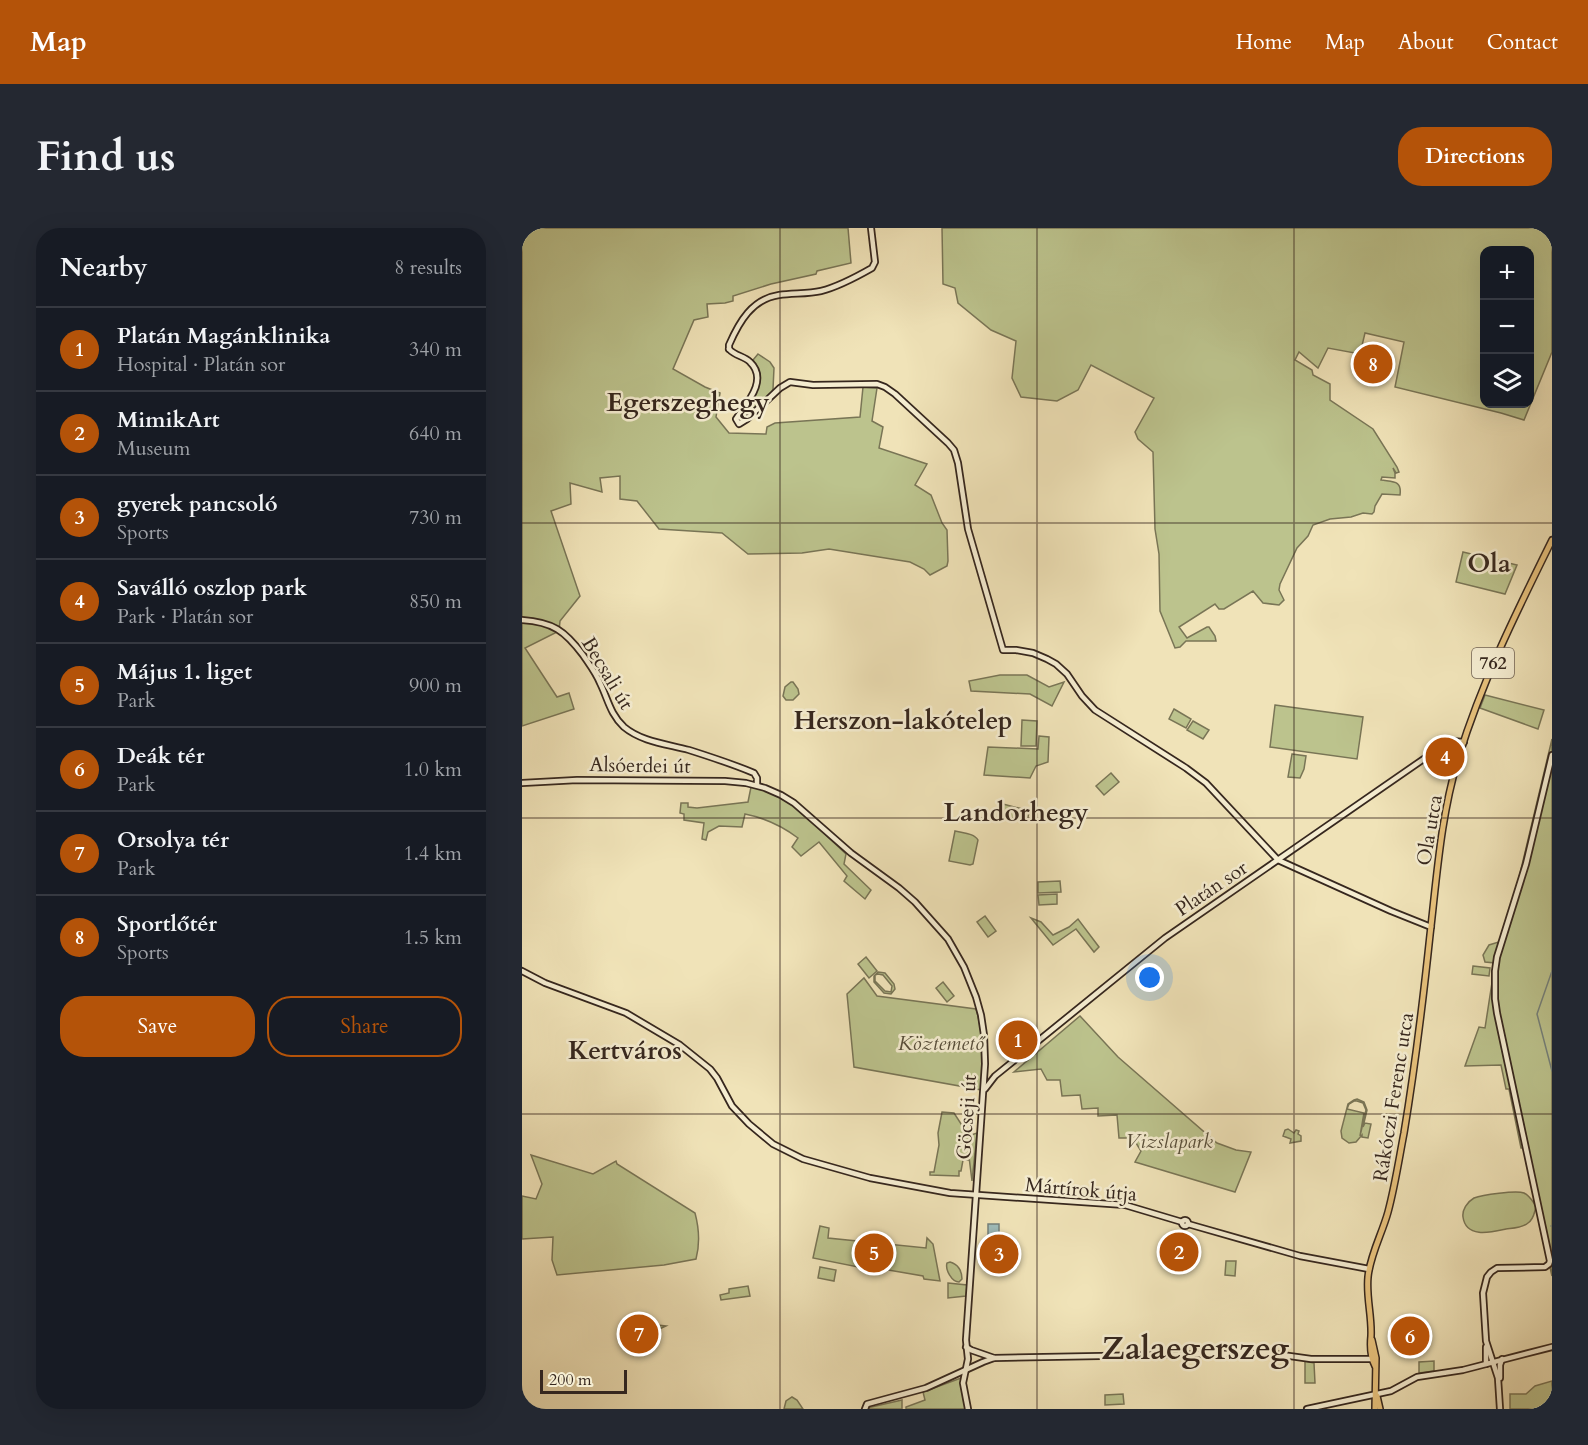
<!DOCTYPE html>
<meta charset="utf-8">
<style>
body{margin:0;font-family:Cardo,serif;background:#242831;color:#f1f3f6}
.controls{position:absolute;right:18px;top:18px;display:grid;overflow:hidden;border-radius:12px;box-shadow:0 6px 24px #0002}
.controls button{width:54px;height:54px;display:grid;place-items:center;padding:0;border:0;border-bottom:2px solid #363941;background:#171b24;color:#f1f3f6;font:30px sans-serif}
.scale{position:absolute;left:18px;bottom:15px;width:87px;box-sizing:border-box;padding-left:6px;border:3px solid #36271e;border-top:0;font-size:16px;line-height:21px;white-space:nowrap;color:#36271e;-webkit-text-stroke:4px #f5edd1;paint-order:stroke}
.you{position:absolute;left:628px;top:750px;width:21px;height:21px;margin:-15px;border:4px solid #fff;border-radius:50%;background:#1a73e8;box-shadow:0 0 0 9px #1a73e833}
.badge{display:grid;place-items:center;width:39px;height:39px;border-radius:50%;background:#b45309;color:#fff;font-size:20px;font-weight:700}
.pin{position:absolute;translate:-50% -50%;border:3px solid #fff;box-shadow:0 2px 6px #0006}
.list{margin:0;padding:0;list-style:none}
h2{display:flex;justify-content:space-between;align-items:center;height:78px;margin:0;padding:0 24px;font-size:26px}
h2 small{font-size:20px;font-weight:400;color:#9ea1a6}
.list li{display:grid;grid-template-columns:39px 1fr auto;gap:18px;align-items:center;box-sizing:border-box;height:84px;padding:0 24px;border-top:2px solid #363941}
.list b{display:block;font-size:22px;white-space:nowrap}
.list p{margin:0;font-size:20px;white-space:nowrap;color:#9ea1a6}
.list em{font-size:20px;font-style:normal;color:#9ea1a6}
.actions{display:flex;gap:12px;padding:18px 24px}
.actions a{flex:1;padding:14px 0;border:2px solid #b45309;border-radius:24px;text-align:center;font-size:21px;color:#b45309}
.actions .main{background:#b45309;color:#fff}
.icon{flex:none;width:33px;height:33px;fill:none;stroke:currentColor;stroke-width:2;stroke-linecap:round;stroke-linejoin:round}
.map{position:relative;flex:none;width:1030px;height:1181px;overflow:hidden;border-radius:24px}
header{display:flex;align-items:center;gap:36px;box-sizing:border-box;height:84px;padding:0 30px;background:#b45309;color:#fff}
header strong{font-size:28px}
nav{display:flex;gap:33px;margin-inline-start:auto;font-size:21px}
.intro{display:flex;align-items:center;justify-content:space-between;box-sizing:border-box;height:144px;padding:0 36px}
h1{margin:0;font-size:42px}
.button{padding:15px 27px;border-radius:24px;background:#b45309;color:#fff;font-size:21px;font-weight:700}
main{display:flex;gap:36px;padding:0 36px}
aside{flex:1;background:#171b24;border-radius:24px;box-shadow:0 6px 24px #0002}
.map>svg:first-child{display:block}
</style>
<header>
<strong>Map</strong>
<nav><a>Home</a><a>Map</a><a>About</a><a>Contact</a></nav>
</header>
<div class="intro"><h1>Find us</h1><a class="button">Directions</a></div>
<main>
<aside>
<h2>Nearby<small>8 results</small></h2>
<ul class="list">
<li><span class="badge">1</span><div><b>Platán Magánklinika</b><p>Hospital · Platán sor</p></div><em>340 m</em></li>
<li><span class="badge">2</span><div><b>MimikArt</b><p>Museum</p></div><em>640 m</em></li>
<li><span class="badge">3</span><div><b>gyerek pancsoló</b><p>Sports</p></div><em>730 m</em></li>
<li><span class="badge">4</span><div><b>Saválló oszlop park</b><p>Park · Platán sor</p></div><em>850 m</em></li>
<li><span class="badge">5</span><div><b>Május 1. liget</b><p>Park</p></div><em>900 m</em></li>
<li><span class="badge">6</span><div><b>Deák tér</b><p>Park</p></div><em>1.0 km</em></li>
<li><span class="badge">7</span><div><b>Orsolya tér</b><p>Park</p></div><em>1.4 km</em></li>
<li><span class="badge">8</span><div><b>Sportlőtér</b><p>Sports</p></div><em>1.5 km</em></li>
</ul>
<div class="actions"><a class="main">Save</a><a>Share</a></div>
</aside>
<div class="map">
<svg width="1030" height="1181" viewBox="0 0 1030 1181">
<rect width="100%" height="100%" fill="#f0e3b8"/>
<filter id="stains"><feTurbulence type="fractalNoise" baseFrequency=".00333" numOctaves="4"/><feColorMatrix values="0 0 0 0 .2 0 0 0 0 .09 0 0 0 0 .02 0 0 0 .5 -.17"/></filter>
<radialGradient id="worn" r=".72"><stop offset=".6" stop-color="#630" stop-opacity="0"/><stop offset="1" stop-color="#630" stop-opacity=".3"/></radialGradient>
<g fill="#bcc38d" stroke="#797556" stroke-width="1.5" fill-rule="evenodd">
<path d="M0,0H326L329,35L295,43L294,46L249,56L211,68V73L203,75L185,76L186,89L172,92L151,141L183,159L198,165L194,189L207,205L244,206L245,199L253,195L338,189L341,159L355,160L350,193L361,199L357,220L405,236L393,257L409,267L420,295L425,302L426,333L425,338L408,347L402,341L388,334L307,321L280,325L226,326L200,305L137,301L115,273L98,271V248L78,250L80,264L48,255L49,276L29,283L58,368L38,393L37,403L3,420L35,469L47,465L52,481L0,498Z"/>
<path d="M420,0H1030V124L1002,192L979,185L873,159L882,114L843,105L838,126L806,120L796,140L777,124L773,132L790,142L791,147L808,156V172L851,201L875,239L877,244L874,245L871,240L873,245V250L860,249L859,252C871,254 880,252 878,267L860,266L853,278L852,284L850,286L841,285L829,289L808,291L791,297L786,308L775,320L758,356L757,362L762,372L757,377L741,375L731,363L702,381H697L693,376L657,399L665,410L685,399H687L693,408L694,413H664L658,419L653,420L638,383L637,326L633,301L631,224L616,211L613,204L632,170L569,137L556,162L535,173L499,169L490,150L494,113L469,102L436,75L433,60L421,56ZM963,22H1008V176H963Z"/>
<path d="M236,126L248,134L252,140L251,161L249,166L230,184L227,180C235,162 244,150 231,132Z"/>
<path d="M941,324L995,337L983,366L934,354Z"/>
<path d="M478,447H505L527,459L542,454L530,478L508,466L449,463L447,453Z"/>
<path d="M269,454H271L276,461L277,466L271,472H264L261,468L263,459Z"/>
<path d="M963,467L1022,482L1016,501L958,480Z"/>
<path d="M753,477L841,489L835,531L748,519Z"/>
<path d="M652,481L669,491L664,500L647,491Z"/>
<path d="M500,492L515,493L514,518H499Z"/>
<path d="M671,493L687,502L681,511L665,502Z"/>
<path d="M517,508L527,509L526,534L514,538L508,550L462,547L466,519L516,521Z"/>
<path d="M1030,511V1048L1014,979C1012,985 1012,991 1006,995C1000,1000 992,1000 984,1001C970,1004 944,1011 941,989C940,982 945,974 952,970C960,967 994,962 1002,965C1008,968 1011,974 1014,978L1002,920H999L987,861H984L979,837L943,838L957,799L963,800L973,735L963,734L961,727L967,717L977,714L995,658Z"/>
<path d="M927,518L932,519L936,523L933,537L907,531Z"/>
<path d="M770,526L784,528L782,541L778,550L766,549Z"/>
<path d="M589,545L597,554L582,567L574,558Z"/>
<path d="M229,559L244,562L271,576L324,626L322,636L349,662L343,671L322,653L325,648L297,614L279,628L270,619L276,610C260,598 243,590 223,586L220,599L197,598L186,604L184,612L180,611L182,595L162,592V586L158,585L159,575H166V579L175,580L226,574Z"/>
<path d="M481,576L504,582L507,585L506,589L504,590H475Z"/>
<path d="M433,603C440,605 452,605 456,612L451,636L448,637L427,633Z"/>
<path d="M538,653L539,664L516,665V654Z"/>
<path d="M535,666V676L517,677L516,667Z"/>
<path d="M463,688L474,703L466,709L455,694Z"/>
<path d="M509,690L519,694L531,707L547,699L556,691L577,719L572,724L554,701L531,717Z"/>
<path d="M344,729L355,743L347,750L336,736Z"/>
<path d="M951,738L968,740L967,748L950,746Z"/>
<path d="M356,744L363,745L372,756L373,761L369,766L362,765L352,754V748ZM356,746L361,747L370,758L369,764L363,763L353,753V747Z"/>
<path d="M342,750L355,768L454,781C462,806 461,836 460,862L332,839L325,766Z"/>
<path d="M421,754L432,768L425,774L414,760Z"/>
<path d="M558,788L596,829L695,915L714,922L729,924L713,964L613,934L619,923L611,910H597L595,887L576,888V880L560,881L558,867L540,868L538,852H525L519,841L492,844Z"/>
<path d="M835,871L842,874L845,882L841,899L843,895L849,896L846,910L840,909V907L834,914L827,915L820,910L819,903L826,876L832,872ZM832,873H835L841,875L844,882L838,908L842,885L825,881L827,876Z"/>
<path d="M420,884L432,885L445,905L446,908L455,905L450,953L447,929V932H441L439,943H437V948L408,947V944H412L417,917L416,905Z"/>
<path d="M766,901L772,905L774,902L777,903L776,906L779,908V913L768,915L769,911L761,908L763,902Z"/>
<path d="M9,927L71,946L94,933L95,936L173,985C177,1000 178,1016 174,1031L142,1037L35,1047L30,1032L31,1009L0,1011V968L14,971L20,956Z"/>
<path d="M298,998L307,1000L306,1010L404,1020L405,1010L411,1016L418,1053L402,1051L401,1048L349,1039L351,1042L291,1030Z"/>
<path d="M704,1033H714L713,1048L703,1047Z"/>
<path d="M428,1034C436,1036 440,1043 440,1051L437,1054C430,1054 423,1042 425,1035Z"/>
<path d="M298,1039L314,1042L312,1053L296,1050Z"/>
<path d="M426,1055L445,1057L444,1068L426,1070Z"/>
<path d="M226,1058L228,1068L199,1072L198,1067L207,1065V1061Z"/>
<path d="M107,1094L144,1098L109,1114L107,1112Z"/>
<path d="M876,1094H898V1121L879,1123Z"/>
<path d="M783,1133L792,1135L793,1155H783Z"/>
<path d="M912,1133V1143L897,1145V1134Z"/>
<path d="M439,1150L444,1181H384V1179L403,1172L401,1164Z"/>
<path d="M1030,1153V1181H988V1166H1004L1013,1158Z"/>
<path d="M601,1166L602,1176L583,1177V1167Z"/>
<path d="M270,1169L275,1172L281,1181H262L264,1173Z"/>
<path d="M380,1172V1181H345V1180Z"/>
</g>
<rect fill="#9ebbb9" stroke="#74807b" stroke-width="1.5" x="466" y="996" width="11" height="21"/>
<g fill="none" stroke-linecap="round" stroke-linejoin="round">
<g stroke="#74807b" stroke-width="1.5">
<path d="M1030,743L1015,786L1030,843"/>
<path d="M1029,998H1030"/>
</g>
<g stroke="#36271e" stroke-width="8">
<g id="secondary">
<path d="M207,121C213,128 222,128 228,134C247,152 224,176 214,191L217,196L225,191L258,160L268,154L291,157L355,156L363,159L373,166L426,215L432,222L436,235L446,301L481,422H494L511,425L525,431L534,436L545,446L560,468L573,482L664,540L684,555L756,632L869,683L909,699"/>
<path d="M207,121V117C217,94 230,71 257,67C271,65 286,66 299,63C315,59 336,48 350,40L353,34L349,0"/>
<path d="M0,392C31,394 43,403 61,427C67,436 74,445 78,455C86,471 88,486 102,499C120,514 145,516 167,522C189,529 211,536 232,545L235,550V557"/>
<path d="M927,515L934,517L938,525"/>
<path d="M0,555L55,552L203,553L224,555L243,560L259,567L272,575L329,625L377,660L393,674L426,711L442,739L454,769L459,787L462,807L463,836L444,1112L446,1131L441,1155L446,1181"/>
<path d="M0,743L23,755L104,785L158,817L188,841L195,850L210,878L227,896L251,916L281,931L348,950L428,965L603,977L660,994"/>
<path d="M463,861L473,848L643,710L906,528L929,513L942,514"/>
<circle cx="663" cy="995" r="3"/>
<path d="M666,996L778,1028L847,1041"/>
<path d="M444,1119L449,1122L472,1130"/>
<path d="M964,1136V1119"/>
<path d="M978,1150V1137L980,1131"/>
<path d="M343,1181L345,1176L404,1160L461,1134L472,1130L746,1125L789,1131H849"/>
<path d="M785,1181L869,1163L895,1149L941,1142L1030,1119"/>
<path d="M978,1181L976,1150L964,1113L961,1065L965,1049L969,1044L975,1040L1023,1039L1027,1036L1028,1033L975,785L973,771V743L975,729L1004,636L1030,527"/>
</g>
</g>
<g stroke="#36271e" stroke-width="8">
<g id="primary">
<path d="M850,1112L854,1130L853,1181"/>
<path d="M853,1138C848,1128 848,1118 849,1108C850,1088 844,1069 846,1049C848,1027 860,1006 866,984C873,958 877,931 882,905C893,839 901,773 908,707C915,647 919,586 937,528C960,453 995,383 1030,312"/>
<path d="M855,1168L858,1181"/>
</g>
</g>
<use href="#secondary" stroke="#f5edd1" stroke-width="4.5"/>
<use href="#primary" stroke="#e8c27c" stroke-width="5"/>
</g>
<path fill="none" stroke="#36271e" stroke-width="1.5" stroke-opacity="0.55" d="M258,0V1181M515,0V1181M772,0V1181M0,295H1030M0,590H1030M0,886H1030"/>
<g text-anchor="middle" stroke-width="5" stroke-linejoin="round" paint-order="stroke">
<rect fill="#f5edd1" stroke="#6f6254" stroke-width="1.5" x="950" y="420" width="42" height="30" rx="4.5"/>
<g font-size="18" font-weight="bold" fill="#36271e">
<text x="971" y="441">762</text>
</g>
<g font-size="20" fill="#36271e" stroke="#f5edd1">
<text transform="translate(86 445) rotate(59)" y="7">Becsali út</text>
<text transform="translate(118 537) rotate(1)" y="7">Alsóerdei út</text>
<text transform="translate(907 602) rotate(-80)" y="7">Ola utca</text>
<text transform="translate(689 660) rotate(-34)" y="7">Platán sor</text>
<text transform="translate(871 869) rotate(-81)" y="7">Rákóczi Ferenc utca</text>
<text transform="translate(444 889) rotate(-86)" y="7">Göcseji út</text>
<text transform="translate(559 961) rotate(5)" y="7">Mártírok útja</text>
</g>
<g font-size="20" font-style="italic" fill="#584e3a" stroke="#f5edd1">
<text x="419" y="822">Köztemető</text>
<text x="647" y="920">Vizslapark</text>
</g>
<g font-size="26" font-weight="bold" fill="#36271e" stroke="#f5edd1">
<text x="166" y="183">Egerszeghegy</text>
<text x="967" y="344">Ola</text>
<text x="381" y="501">Herszon-lakótelep</text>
<text x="494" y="593">Landorhegy</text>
<text x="103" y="831">Kertváros</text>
</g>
<g font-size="32" font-weight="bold" fill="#36271e" stroke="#f5edd1">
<text x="673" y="1131">Zalaegerszeg</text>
</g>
</g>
<rect width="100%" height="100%" filter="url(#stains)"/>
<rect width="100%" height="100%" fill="url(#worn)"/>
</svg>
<div class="controls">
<button>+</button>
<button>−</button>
<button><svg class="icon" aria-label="layers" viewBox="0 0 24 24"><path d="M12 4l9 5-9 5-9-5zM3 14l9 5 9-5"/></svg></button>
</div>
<div class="scale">200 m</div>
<div class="you"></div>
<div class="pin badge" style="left:496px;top:812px">1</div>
<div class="pin badge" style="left:657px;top:1024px">2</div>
<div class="pin badge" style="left:477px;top:1026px">3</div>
<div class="pin badge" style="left:923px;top:529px">4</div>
<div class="pin badge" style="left:352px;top:1025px">5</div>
<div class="pin badge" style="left:888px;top:1108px">6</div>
<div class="pin badge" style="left:117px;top:1106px">7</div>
<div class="pin badge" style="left:851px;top:136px">8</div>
</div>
</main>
